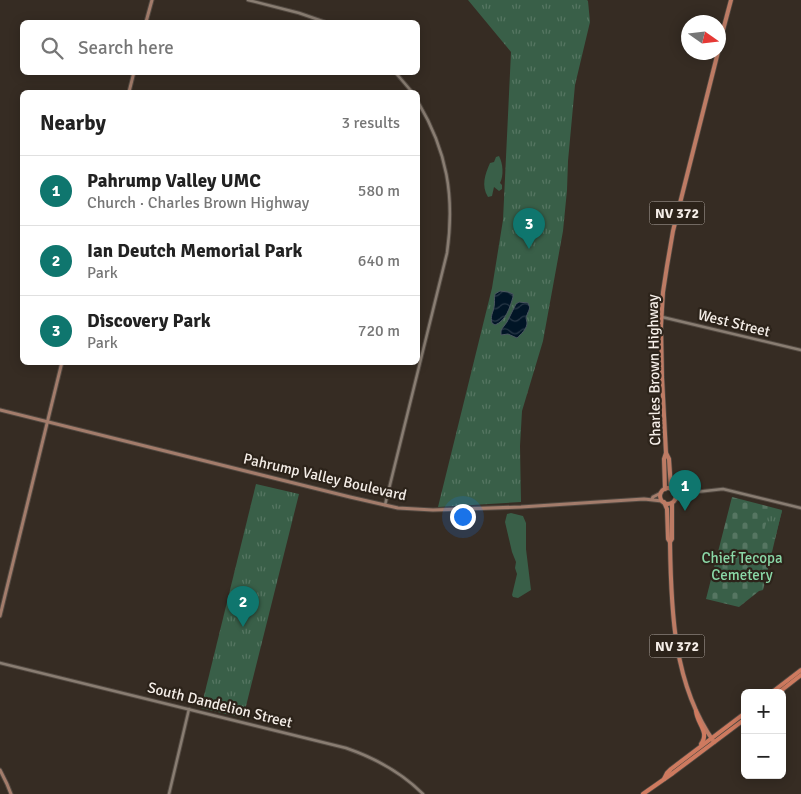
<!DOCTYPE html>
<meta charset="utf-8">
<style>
body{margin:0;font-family:Signika,sans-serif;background:#f6f6f6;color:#222}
.controls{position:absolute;right:15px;bottom:15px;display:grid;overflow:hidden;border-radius:8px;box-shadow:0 2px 12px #0003}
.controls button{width:45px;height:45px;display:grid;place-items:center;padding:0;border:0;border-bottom:1px solid #e0e0e0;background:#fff;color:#222;font:25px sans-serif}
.compass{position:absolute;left:681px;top:15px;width:45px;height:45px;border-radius:50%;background:#fff;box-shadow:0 2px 12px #0003;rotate:104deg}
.you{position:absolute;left:462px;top:516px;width:18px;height:18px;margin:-12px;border:4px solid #fff;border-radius:50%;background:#1a73e8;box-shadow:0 0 0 8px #1a73e833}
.badge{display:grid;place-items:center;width:32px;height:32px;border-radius:50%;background:#0f766e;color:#fff;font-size:16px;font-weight:700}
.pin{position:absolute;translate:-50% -41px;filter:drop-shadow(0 1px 2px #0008)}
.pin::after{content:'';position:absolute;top:26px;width:18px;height:15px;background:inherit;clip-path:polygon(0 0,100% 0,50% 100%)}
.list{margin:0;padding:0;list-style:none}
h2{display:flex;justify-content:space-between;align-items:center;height:65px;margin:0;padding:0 20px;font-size:21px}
h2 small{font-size:16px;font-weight:400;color:#767676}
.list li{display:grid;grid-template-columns:32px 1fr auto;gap:15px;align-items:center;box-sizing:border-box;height:70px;padding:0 20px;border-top:1px solid #e0e0e0}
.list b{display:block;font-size:19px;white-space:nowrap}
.list p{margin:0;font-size:16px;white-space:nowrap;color:#767676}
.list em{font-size:16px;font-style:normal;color:#767676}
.icon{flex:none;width:28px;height:28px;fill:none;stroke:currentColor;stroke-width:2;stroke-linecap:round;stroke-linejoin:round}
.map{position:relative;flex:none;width:801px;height:794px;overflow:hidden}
.search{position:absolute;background:#fff;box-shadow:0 2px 12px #0003;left:20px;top:20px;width:400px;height:55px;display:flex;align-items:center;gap:12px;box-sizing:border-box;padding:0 18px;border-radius:8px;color:#767676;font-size:19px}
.panel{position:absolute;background:#fff;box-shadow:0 2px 12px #0003;left:20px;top:90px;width:400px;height:275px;border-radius:8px}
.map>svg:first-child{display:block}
</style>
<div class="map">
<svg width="801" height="794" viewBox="0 0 801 794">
<defs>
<pattern id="cemetery-stones" width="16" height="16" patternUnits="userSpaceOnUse" patternTransform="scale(1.25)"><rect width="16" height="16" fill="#395f48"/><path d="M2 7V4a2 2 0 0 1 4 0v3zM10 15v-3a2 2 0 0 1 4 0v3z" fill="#567662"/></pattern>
<pattern id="park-tufts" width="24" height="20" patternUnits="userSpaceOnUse" patternTransform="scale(1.25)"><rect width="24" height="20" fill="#395f48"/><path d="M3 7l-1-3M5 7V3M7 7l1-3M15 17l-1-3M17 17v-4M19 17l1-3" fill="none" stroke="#567662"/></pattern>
<pattern id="water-waves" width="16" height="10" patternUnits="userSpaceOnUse" patternTransform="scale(1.25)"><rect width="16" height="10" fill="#011526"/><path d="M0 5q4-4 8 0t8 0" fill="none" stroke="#273746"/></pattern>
</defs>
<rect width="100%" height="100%" fill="#362c23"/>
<g fill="#395f48">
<path d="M499,156C503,163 504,176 500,183L502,185V189L499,191L494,187L492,196L488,197C481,186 485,174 490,163L494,162L496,157Z"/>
<path d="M511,513L523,516L526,523V549L531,590L518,598L513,597L512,595L517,574L515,568L516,562L512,552L505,522L507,514Z"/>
</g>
<path fill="url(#cemetery-stones)" d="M732,497L782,510L763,590L759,591L739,607L706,599Z"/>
<g fill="url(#park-tufts)">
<path d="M468,0H587L588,1L590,22L575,85L568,161L567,190L563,231L543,341L522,411L520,446L521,502L438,507L492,288L503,220L511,52Z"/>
<path d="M256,484L299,494L243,718L201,708Z"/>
<path d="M770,508L782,511L775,538L763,535Z"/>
</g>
<g fill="url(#water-waves)" stroke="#4a5660">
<path d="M500,291L508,292L513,294V297C510,307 506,321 495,325L492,323C490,316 493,313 494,307C495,303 494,298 495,294Z"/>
<path d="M519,302L528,303C531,309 529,309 527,315C525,319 527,319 527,324C526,330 521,334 517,338L508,334L501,335V330L507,322L516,304Z"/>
</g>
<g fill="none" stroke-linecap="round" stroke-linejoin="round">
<g stroke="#524941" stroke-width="4.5">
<g id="tertiary">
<path d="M248,0L299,13L325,22"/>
<path d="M395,72L412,92"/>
<path d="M662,317L801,350"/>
<path d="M675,492H696L723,489L801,508"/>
<path d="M675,500L683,496L692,493"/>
<path d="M385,505L447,253C455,196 447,151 418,102"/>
<path d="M0,663L346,748C375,758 401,772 423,794"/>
<path d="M169,794L189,709"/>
</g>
</g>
<g stroke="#524941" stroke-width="5">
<g id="secondary">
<path d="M146,22L152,0"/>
<path d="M129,92L134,72"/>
<path d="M0,410L350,497L398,508L433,510L521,507L644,499L662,501"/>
<path d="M652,499L653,497L661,493"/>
<path d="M0,616L62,362"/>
<path d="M0,770L7,784L11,794"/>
</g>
</g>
<g stroke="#524941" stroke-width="5.5">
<g id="primary">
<path d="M718,49L731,0"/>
<circle cx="668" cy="496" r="8"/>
<path d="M665,489L664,459L666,453"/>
<path d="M671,489L669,459L666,453L662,377L661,326L663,292L667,266L673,231L718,52"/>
<path d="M664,502L667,509L668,539L670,542C671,610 673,684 714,742"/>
<path d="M670,542L672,539V503"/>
</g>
</g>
<g stroke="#524941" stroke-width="5.5">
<g id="trunk">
<path d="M771,693L801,670"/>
<path d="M778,693L801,675"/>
<path d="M696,711C697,724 710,732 701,744"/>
<path d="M664,779L667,773L671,769L745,713"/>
<path d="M643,794L673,773L745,719"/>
</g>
</g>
<use href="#tertiary" stroke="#897d72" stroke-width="2.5"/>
<use href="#secondary" stroke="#a37c6b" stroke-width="3"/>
<use href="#primary" stroke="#bd7b64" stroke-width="4"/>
<use href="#trunk" stroke="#ce7a5f" stroke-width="4"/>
</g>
<g text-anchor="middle" stroke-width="4.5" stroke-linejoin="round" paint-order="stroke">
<g fill="#2c231a" stroke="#b9b1aa" stroke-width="1">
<rect x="649.5" y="201.5" width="55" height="23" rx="4"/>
<rect x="649.5" y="634.5" width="55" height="23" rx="4"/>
</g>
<g font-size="14" font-weight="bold" fill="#f5eee8">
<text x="677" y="218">NV 372</text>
<text x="677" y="651">NV 372</text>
</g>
<g font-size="15" fill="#f5eee8" stroke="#2c231a">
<text transform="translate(734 323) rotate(14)" y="5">West Street</text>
<text transform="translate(654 370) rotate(-91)" y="5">Charles Brown Highway</text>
<text transform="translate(325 477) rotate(13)" y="5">Pahrump Valley Boulevard</text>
<text transform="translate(220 705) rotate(14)" y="5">South Dandelion Street</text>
</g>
<g font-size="15" fill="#8ad8a7" stroke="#2c231a">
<text x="742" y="563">Chief Tecopa<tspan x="742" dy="17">Cemetery</tspan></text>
</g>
</g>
</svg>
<div class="controls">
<button>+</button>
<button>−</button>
</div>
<svg class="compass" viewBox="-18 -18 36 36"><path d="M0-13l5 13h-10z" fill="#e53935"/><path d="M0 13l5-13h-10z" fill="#767676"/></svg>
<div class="you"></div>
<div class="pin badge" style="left:685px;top:511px">1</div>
<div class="pin badge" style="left:243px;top:627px">2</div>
<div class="pin badge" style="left:529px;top:249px">3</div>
<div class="search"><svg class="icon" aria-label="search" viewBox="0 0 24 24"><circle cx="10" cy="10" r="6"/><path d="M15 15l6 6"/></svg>Search here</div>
<section class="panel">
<h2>Nearby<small>3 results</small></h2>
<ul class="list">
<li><span class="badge">1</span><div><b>Pahrump Valley UMC</b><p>Church · Charles Brown Highway</p></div><em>580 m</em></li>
<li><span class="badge">2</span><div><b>Ian Deutch Memorial Park</b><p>Park</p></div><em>640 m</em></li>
<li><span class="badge">3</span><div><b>Discovery Park</b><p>Park</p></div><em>720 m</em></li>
</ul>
</section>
</div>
